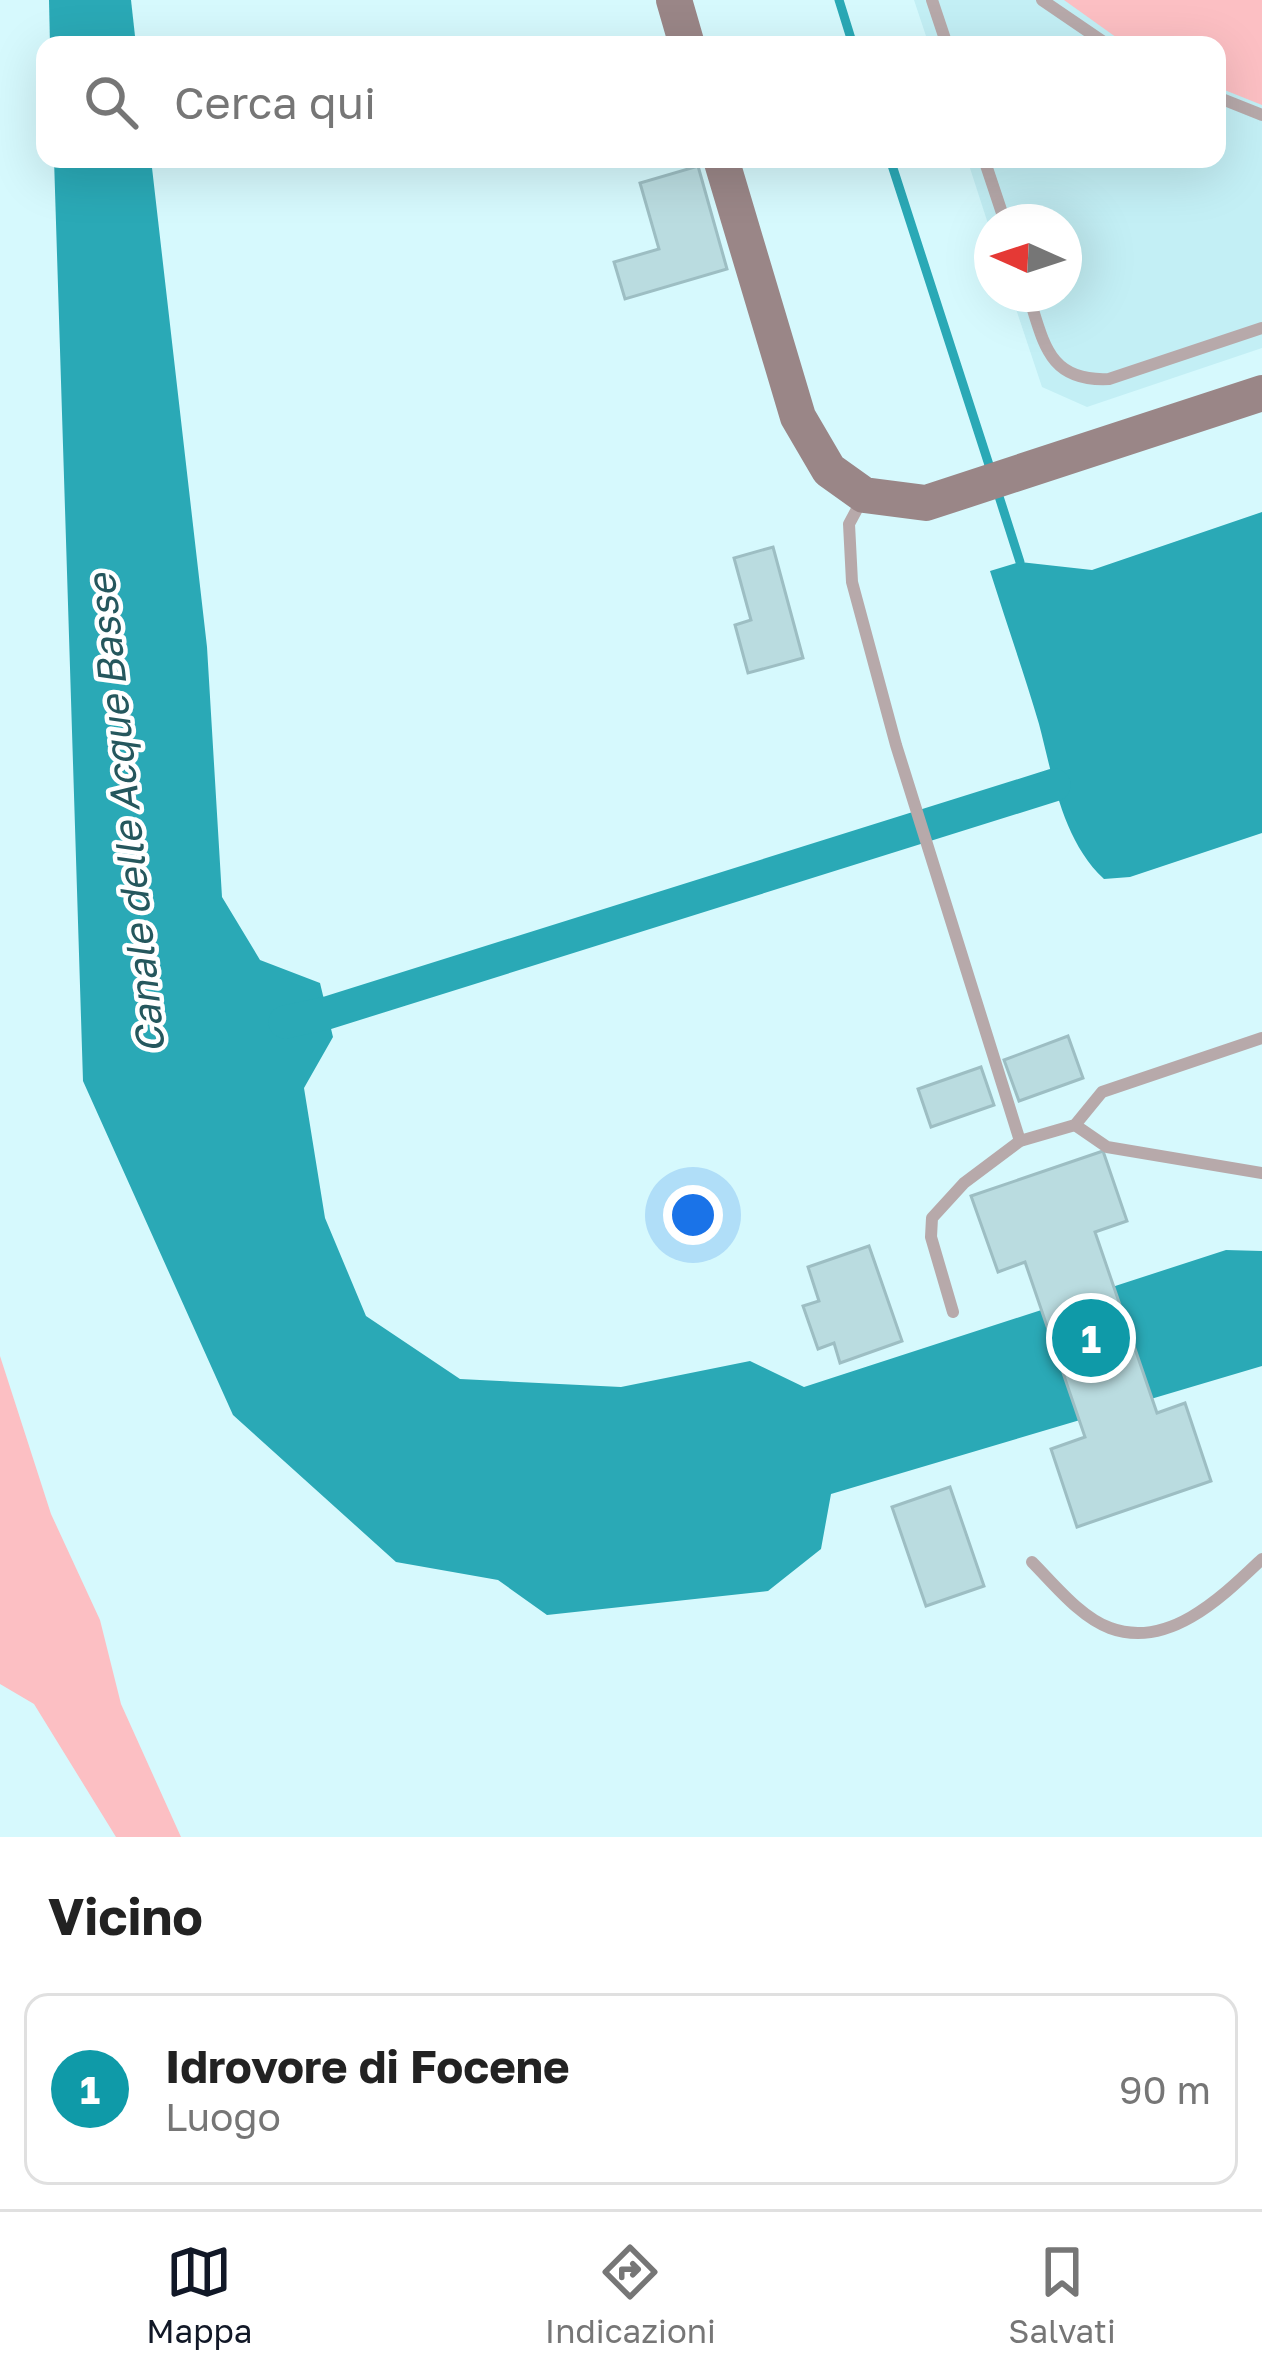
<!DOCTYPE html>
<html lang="it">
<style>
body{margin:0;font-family:"Golos Text",sans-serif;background:#f2f2f2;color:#222}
.compass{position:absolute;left:974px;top:204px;width:108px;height:108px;border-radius:50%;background:#fff;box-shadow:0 12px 48px #0002;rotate:273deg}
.you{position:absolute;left:693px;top:1215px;width:42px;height:42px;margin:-30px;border:9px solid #fff;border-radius:50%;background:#1a73e8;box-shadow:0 0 0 18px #1a73e833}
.badge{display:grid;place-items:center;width:78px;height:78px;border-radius:50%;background:#111827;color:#fff;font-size:39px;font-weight:700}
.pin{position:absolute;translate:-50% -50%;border:6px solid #fff;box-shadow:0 3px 12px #0006}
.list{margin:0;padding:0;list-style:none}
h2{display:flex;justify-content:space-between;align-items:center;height:156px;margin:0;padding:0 48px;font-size:51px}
h2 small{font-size:39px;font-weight:400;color:#767676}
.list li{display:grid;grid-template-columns:78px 1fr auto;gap:36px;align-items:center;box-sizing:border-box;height:192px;margin:0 24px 24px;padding:0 24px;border:3px solid #e0e0e0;border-radius:24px}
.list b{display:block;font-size:45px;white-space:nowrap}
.list p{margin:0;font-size:39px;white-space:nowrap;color:#767676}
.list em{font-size:39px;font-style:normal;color:#767676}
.icon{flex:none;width:66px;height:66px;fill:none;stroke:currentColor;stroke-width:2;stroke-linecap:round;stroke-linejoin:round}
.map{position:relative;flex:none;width:1262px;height:1837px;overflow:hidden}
.search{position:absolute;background:#fff;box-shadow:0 12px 48px #0002;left:36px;right:36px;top:36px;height:132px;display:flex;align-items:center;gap:30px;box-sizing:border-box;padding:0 42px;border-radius:24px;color:#767676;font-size:45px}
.sheet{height:372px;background:#fff}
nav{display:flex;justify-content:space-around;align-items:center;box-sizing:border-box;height:168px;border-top:3px solid #e0e0e0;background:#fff;font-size:33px;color:#767676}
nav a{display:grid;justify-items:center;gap:6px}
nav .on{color:#111827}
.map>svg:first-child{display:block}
</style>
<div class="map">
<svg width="1262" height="1837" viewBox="0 0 1262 1837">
<rect width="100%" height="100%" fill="#d6f9fd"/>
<path fill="#c3eff5" d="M914,0H1262V348L1087,407L1042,387L1011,294H1064V222H992V236L967,159H1217V45H929Z"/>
<g fill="#fcbfc3">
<path d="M1064,0H1262V105L1217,87V45H1127Z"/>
<path d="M0,1356L51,1514L100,1620L121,1704L181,1837H116L34,1704L0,1684Z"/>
</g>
<g fill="#2aa9b6">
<path d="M49,0H131L136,45H50Z"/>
<path d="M54,159H151L207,647L222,897L260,960L320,983L333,1037L304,1088L325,1218L366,1316L460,1379L621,1387L750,1361L804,1387L1226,1250L1262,1251V1366L831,1494L821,1549L768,1591L547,1615L498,1580L396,1562L233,1415L83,1081Z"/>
<path d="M1262,512V833L1130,877L1104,879C1062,840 1053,777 1039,724C1024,673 1006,622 990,571L1020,562L1092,570Z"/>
</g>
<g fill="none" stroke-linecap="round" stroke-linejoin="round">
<g stroke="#2aa9b6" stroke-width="9">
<path d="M839,0L853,45"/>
<path d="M890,159L991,471"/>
<path d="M996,487L1020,562"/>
</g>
<path stroke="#2aa9b6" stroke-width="33" d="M285,1022L327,1013L1054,785"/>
</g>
<g fill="#badce0" stroke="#9dbec3" stroke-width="3">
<path d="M698,166L727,269L625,299L614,262L659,249L640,183Z"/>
<path d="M773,547L803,658L748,673L735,625L751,620L734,558Z"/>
<path d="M1068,1036L1083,1078L1019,1101L1004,1060Z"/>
<path d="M981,1067L994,1105L931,1127L918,1089Z"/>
<path d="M1103,1151L1127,1221L1095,1232L1157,1413L1185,1403L1211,1481L1077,1527L1051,1449L1085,1437L1025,1262L998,1272L971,1196Z"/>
<path d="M869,1246L902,1341L840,1363L834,1343L818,1349L803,1306L819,1301L808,1267Z"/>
<path d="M950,1487L984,1586L926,1606L892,1507Z"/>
</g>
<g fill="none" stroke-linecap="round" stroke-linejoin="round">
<g stroke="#b7a9aa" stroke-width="12">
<path d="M932,0L947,45"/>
<path d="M1042,0L1108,45"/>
<path d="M1217,97L1262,115"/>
<path d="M984,159L1005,222"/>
<path d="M1028,294C1044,343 1048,382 1109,379L1262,328"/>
<path d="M864,496L849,524L852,582L896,745L1020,1141"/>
<path d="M1075,1125L1107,1147L1262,1173"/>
<path d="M953,1312L931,1237L932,1218L964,1183L1020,1141L1075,1125L1102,1092L1262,1038"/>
<path d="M1032,1562C1054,1584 1080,1617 1110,1628C1169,1650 1223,1596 1262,1559"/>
</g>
<g stroke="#9a8687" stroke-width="36">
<path d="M674,0L687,45"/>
<path d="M721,159L798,417L829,470L864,495L926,503L1262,393"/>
</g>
</g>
<g text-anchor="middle" stroke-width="9" stroke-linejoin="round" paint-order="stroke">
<g font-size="39" font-style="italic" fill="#25575d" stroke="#fff">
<text transform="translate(126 814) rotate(-96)" y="14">Canale delle Acque Basse</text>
</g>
</g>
</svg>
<svg class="compass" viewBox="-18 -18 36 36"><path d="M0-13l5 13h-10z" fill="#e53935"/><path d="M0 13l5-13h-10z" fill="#767676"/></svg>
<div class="you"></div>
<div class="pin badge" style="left:1091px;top:1338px;background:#0f9aa8">1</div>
<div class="search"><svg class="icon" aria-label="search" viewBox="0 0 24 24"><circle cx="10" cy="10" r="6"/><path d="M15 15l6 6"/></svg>Cerca qui</div>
</div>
<section class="sheet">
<h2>Vicino<small></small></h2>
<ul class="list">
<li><span class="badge" style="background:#0f9aa8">1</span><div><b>Idrovore di Focene</b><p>Luogo</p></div><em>90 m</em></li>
</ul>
</section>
<nav>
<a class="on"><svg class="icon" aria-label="map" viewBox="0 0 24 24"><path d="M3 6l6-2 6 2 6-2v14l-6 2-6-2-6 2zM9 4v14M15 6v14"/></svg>Mappa</a>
<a><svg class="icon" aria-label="directions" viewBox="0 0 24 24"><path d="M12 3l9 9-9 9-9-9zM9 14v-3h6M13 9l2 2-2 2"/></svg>Indicazioni</a>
<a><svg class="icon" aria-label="saved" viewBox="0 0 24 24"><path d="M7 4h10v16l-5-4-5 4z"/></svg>Salvati</a>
</nav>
